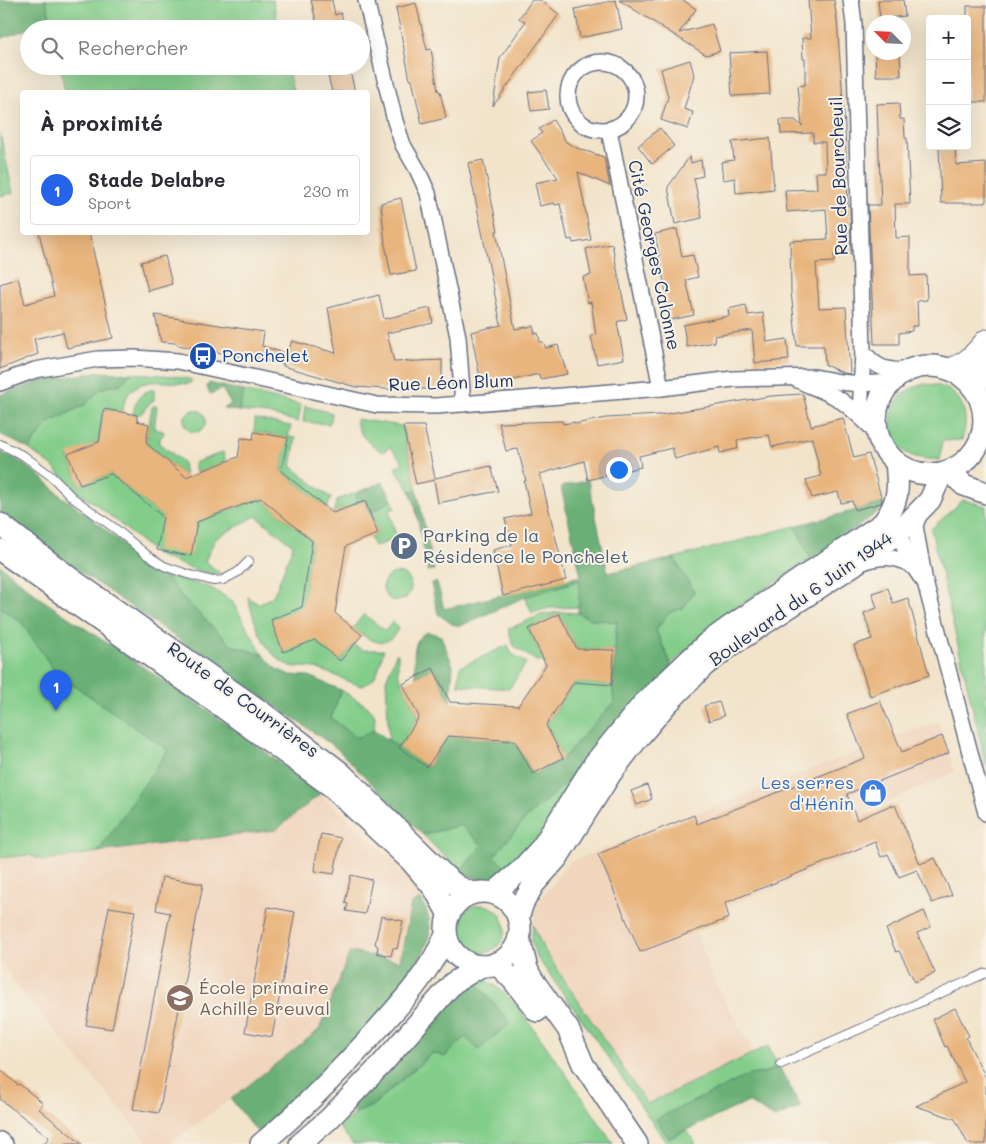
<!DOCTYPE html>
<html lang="fr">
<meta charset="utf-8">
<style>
body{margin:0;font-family:Mali,sans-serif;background:#f2f2f3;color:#2b2b33}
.controls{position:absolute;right:15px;top:15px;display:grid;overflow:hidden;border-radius:5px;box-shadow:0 5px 20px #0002}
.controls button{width:45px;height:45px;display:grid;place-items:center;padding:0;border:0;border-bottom:1px solid #e1e1e2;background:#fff;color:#2b2b33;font:25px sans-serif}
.compass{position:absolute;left:866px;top:15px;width:45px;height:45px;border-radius:50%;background:#fff;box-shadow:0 5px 20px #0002;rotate:294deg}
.you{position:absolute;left:618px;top:469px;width:18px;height:18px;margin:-12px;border:4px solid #fff;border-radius:50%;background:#1a73e8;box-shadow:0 0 0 8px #1a73e833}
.badge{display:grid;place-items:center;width:32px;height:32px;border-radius:50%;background:#2563eb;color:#fff;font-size:16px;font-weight:700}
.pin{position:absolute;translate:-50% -41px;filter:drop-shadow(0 1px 2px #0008)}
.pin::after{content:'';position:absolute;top:26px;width:18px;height:15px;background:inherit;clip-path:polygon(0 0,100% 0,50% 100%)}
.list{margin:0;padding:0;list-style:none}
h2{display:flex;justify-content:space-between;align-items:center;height:65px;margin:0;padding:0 20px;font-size:21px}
h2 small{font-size:16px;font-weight:400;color:#7c7c81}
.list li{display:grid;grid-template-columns:32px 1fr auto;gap:15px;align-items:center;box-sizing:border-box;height:70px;margin:0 10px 10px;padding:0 10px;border:1px solid #e1e1e2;border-radius:5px}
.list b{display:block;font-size:19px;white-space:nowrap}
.list p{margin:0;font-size:16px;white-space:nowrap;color:#7c7c81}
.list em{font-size:16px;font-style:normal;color:#7c7c81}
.icon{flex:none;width:28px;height:28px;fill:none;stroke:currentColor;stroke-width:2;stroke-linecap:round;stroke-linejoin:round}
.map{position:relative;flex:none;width:986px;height:1144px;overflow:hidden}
.search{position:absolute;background:#fff;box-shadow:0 5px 20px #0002;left:20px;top:20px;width:350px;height:55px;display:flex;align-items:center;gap:12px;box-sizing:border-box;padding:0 18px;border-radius:28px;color:#7c7c81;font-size:19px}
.panel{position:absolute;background:#fff;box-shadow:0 5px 20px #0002;left:20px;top:90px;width:350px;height:145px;border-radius:5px}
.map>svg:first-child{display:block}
</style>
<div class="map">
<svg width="986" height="1144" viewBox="0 0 986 1144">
<rect width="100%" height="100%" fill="#f7f3e8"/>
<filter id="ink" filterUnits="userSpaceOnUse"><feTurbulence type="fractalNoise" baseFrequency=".02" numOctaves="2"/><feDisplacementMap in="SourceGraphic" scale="10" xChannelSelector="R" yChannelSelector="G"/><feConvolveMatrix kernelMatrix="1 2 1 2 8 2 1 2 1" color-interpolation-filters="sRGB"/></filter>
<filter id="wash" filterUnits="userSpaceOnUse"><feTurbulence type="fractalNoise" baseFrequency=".0096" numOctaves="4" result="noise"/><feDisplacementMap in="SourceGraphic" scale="20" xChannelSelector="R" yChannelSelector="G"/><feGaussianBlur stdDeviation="1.12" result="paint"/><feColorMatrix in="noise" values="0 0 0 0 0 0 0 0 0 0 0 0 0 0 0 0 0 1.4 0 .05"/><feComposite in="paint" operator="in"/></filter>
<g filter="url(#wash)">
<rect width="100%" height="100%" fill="#f2e4cb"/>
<g fill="#f1d5bd">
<path d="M938,721L955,772L870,810L875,846L726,907L729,918L695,931L715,982L754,1054L647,1104L543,948L533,925L536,906L569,862Z"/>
<path d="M320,794L396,862L421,899L411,904L400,961L350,952L319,1030L231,1099L168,1144H149L0,965V858L29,855L45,861L98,852L276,830Z"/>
</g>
<g fill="#83cd8a" stroke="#4f7e74">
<path d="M46,0H273L279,29H53Z"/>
<path d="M60,66H287L293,92H65Z"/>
<path d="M0,132L13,193L0,196Z"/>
<path d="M132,373L175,376L192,380L189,384C160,382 128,373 122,412L104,409L99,442L68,455L80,485L111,474L163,517L197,522L261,498L312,541L302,607L283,652L311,636L340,661L354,645L363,650H384C378,666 380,680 361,686C347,681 332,674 318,669C309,666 299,668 291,666C265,658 253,620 248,597L258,604L272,597L277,588L293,545L256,516L220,536L215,540L205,561L221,574H211L194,569L166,559L156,554L97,505L78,493L52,466L29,449L47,424L86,404L102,388L121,384Z"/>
<path d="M923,384C958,384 972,408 962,440L942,441L940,460C928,459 915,459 905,452C888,438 886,410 902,395C908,389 915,387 923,384Z"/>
<path d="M154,389V400C145,404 146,417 133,414C135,401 140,392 154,389Z"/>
<path d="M244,391L301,405L298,422L268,414L239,411Z"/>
<path d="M153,406H157L154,429L163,431L164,433L158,442L183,462L185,476L146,443L152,407Z"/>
<path d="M305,406L332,413L331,420L329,424L303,422Z"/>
<circle cx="195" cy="421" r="11"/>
<path d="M255,419L291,426L288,437L296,438L291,466L331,498L327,508L281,471L287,438L254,432Z"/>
<path d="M356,419L402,426L417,491H410L395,468L403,462L390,447L382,452C369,442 358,437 356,419Z"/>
<path d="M223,452L226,462L196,473L194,463Z"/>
<path d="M358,492L355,505L333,513L337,500Z"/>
<path d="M392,500L395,508L389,511L397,538L374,547L370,537L378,534L370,513Z"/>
<path d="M963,500L986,506V766L931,529Z"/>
<path d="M795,526L811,559L734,609L671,664L656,630L669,613L683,608L694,592L674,558Z"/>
<circle cx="397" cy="587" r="14"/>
<path d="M163,574L211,588L232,601L263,655L231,645L185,600Z"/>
<path d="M580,580L579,607L549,608L532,613L525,597Z"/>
<path d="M0,607L21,622L56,673L169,750L98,852L45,861L29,855L0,858Z"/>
<path d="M561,612L578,613L590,619L617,621L614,650L577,649L559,614L529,629L546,665L540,660L538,662L514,646L508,629L541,615Z"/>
<path d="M364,614L385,631L393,621L398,629C386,652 368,640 353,628Z"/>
<path d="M508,645L511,653L526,663L509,689L458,685L460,667Z"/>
<path d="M396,654H398V673L419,717L399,748L389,741L386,680Z"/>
<path d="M574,682L612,685L614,702L563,758L546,725Z"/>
<path d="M341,690L367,706L375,715L374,730L357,738L331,718Z"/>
<path d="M589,763L552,823L509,871L494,856L526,818Z"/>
<path d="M461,825L482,845L460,872L423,835Z"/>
<circle cx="481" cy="929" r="24"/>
<path d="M533,925L543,948L647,1104L768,1046L779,1067L764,1073L749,1075L669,1138L687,1130L696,1144H667L583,1021L536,956L531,940Z"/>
<path d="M487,980C513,996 529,1022 546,1046C569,1078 592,1111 613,1144H353L339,1127L355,1113L372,1106L433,1053L445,1056L465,1037L510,1023L475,981Z"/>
</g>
<g fill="#6ab076" stroke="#42706a">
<path d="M0,0H46L51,20L0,39Z"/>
<path d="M98,372L132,373L121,384L102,388L86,404L47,424L29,449L0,434V395L40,381Z"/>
<path d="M209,383L244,391L239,411L223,409L231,404L222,389L211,394L209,393L207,387Z"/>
<path d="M0,452L14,458L38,474L60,495L85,513L149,566L163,574L185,600L231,645L263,655L277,669L290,675L309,676L341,690L331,718L357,738L374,730L427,767L448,736L515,741L533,774L563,758L614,702L612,685L617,622L590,619L578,613L580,580L525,597L460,626L452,624L438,614L431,583L437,582L444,609L581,576L561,487L588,480L608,573L674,558L694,592L683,608L669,613L656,630L672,667L589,763L526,818L494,856L509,871C487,882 483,882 460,872L482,845L461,825L423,835L335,747L14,526L0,513Z"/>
<path d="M383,482L392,500L370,513L365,501L355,505L358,492Z"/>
<path d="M410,491H417L434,570L428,571L415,505Z"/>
<path d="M883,503L884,507L840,540L811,559L795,526Z"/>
<path d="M0,565L41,599L200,705L267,753L320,794L276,830L98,852L168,750L56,673L21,622L0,607Z"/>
<path d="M428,632L441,636L453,666L450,702L433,668L416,677C414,663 410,637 428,632Z"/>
<path d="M421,899C427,911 432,922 429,936C426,952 415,965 406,979C364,1036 312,1086 258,1133L231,1099L319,1030L350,952L400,961L411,904Z"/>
<path d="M475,981L510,1023L479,1050L465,1037L445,1057L432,1053L372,1106L355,1113L350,1108L449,997Z"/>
<path d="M779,1067L801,1107L775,1118L748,1102L669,1138L656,1119L749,1075L764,1073Z"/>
</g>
<g id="blocks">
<g fill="#e9b57e">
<path d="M311,0H332L335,15L341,13L345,29H301L300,25L316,21Z"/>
<path d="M532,0H540L559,14L493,106L500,58L525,22L519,18Z"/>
<path d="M616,0L622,29L580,38L575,9Z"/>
<path d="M619,0H683L696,9L679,33L712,24L720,51L706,55Z"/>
<path d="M808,0H834L837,21L845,127L848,206H850L851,254L834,255V262L816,263L819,308L846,307L850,374L843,373L825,365L824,346H797L791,292L790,241L828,239L826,209L787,212L785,190L817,189L816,172H826L825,142H813V133L781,134L780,120H795L802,126L798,86L805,85V59H803L802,38H811Z"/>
<path d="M878,0H903L905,16L880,19Z"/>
<path d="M416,3L427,50L431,49L438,91H440L446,118L422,124L412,80H410L396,8Z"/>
<rect x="967" y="6" width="19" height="96"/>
<path d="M767,51L770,94L732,96L729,53Z"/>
<path d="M900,52L901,76H876L875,53Z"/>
<path d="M690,60L694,75L684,109L693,112L688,129L661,120L668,97L661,69Z"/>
<path d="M350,71L355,92H332L328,76Z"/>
<path d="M546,90L549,109L531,111L528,92Z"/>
<path d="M899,103L900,119H904L905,138H907L910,204H895L896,238L910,237V276L926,275L927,300L917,301L918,326H912V331L899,333V344H874L868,205H881L877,104Z"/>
<path d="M553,120L566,142L577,148L604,157L610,186L578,172L591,240L573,243L572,239L568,240L560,204L555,205L554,203L540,206L535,183L558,178L531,141L542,133L539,129Z"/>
<path d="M660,128L674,146L652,164L638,146Z"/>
<path d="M770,138L774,189L736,193L735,178L723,180L721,162L734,160L732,142Z"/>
<path d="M939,146H955L956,165L986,163V203H941Z"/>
<path d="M690,156L691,163L701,160L703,176L694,178L702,218L675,224L668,187Z"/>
<path d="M483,160L498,231H496L515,329L533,326L535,334L538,333L540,342H543L546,348L558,345L567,374L540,379L539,374L482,387L471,332L501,325L468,163Z"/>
<path d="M401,198L416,271L391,275L385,244L381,203Z"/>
<path d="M677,229L682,257L693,255L698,277L686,280L694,315L671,320L655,234Z"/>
<path d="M39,232H89L113,338L67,348L63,332L34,339L38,354L0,369V284L18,278L25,304L54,296Z"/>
<path d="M612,244L627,319L617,322L624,359L597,364L591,336L596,335L591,302L588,303L583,277L591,275L586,249Z"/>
<path d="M165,256L172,284L148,291L141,262Z"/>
<path d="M379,295L384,319L430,308L433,323L387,333L394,362L442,360V389H386L356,387L283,366L284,364L177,345L176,343L161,342L155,315L264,332L262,346L287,354L292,341L336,353L328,308Z"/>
<path d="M746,305L748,315L763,313L767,342L787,339L789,360L755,363L752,330L714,336L715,342L687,347L683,325L729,316L728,309Z"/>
<path d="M803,394L811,426L843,418L854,458L869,454L882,500L881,503L855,510L852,501L841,503L838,492L812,498L806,480L821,476L812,438L772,447L769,435L737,440L738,449H736L720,453L719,447L675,459L672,448L639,456L641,467L588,480L584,461L540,474L566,580L503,596L493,550L512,545L505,519L531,513L524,481H526L518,449L506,451L499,423L562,421L563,424L575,422V424L606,418L659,415L771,396Z"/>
<path d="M104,409L137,415V421L149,424L146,443L186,477L238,457L241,438L253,439L254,432L288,438L281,471L333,513L365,501L378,534L346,546L335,613L362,635L340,661L315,640L283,652L271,620L302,607L312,541L261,498L197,522L191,556L157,550L163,517L111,474L80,485L68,454L99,442Z"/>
<path d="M403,426H424L435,478L491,466L498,491L438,503L434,480L416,484Z"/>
<path d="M888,588L893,603L908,598L929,675L870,696L854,645L872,639L864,613L877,608L872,593Z"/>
<path d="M559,614L577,649L614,650L612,685L574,682L546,725L563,758L533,774L515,741L448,736L427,767L399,748L419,717L403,684L433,668L450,702L518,706L546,665L529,629Z"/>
<path d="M880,701L902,752L942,736L949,753L847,794L857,820L891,805L892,807L895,805L920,864L935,858L952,895L932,903L917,870L899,877L888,854L881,857L875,842L725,903L729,918L640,952L598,854L694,815L697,824L865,758L847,714Z"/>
<path d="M719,702L724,716L709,721L704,706Z"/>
<path d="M647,785L652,799L637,805L631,791Z"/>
<path d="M321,834L341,838L334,874L315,871L316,863L315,862Z"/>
<path d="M351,875L372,880L365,914L346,911L348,904L345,903Z"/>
<path d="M162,877L203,884L159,1113L133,1109L170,913L156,910Z"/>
<path d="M109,907L135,911L112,1029L86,1025Z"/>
<path d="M268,907L295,912L272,1037L245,1032Z"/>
<path d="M924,911L931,927L917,933L935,973L915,982L899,951L896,952L886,929Z"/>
<path d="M381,916L403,921L397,949L393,948L391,956L377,953L378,946L375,944Z"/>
<path d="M955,1008L969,1036L966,1038L986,1078V1144H968L955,1119L916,1106L965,1082L947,1046L945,1047L933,1019Z"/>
<path d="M0,1069L18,1085L19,1084L43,1103L39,1109L82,1144H44L49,1137L0,1099Z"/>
</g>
</g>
</g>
<g filter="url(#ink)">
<use href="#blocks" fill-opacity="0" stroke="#666e84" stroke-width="1"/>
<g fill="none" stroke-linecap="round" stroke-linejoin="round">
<g stroke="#666e84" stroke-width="10">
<g id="service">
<path d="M0,444L24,456L51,476L73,498L117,530L147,555L164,566L187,574L213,581L223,580L238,572L249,561"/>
<path d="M781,1064L986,973"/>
</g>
</g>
<g stroke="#666e84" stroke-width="18">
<g id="minor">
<path d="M366,0L395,121L403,145L417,169L428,193L458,337L463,404"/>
<path d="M851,0L854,24L863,352L860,416"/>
<circle cx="602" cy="96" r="34"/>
<path d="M609,130L661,388"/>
<path d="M863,352C879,370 884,369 907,372"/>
<path d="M794,378C808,386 824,390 837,398C853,408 865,421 878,434"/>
<path d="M0,383L35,370L98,359L134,358L178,361L377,405L436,406L661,388L733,379L814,377L840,382L861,384L893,382"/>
<path d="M920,512L915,526L925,582L986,813"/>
<path d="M898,523C901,546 910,564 924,581"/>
<path d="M863,562C880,556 896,555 912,566"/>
<path d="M0,1140L5,1144"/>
</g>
</g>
<g stroke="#666e84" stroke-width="21">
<g id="tertiary">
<path d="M947,369C966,363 972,355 985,340"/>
<path d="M978,395V376L986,339"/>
</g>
</g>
<g stroke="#666e84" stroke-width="24">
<g id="secondary">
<circle cx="930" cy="420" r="54"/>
<path d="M949,471L964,485L986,493"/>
<path d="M0,524L70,578L263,713L340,772L445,876L457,886L472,893"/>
<path d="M0,550L218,704L331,786L411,861L434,888L449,915"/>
<circle cx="483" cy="929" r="37"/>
<path d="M494,893L520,871L542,847L594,764L643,704L707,643L728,628L883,523C899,502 899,488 896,462"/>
<path d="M518,918L523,903L534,884L557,858L611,773L638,738L666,705L704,666L733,644L852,566L899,532L930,500L942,473"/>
<path d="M519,937L527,969L532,979L568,1029L583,1064L637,1144"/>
<path d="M496,963L513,980L537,1011"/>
<path d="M261,1144C299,1113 333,1078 366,1042C396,1009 428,976 446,935"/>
<path d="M300,1144L329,1119L382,1064L453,983L481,966"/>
</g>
</g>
<use href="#service" stroke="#fff" stroke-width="8"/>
<use href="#minor" stroke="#fff" stroke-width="15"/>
<use href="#tertiary" stroke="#fff" stroke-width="19"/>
<use href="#secondary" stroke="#fff" stroke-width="21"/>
</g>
</g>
<defs>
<g id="bus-disc" transform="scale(1.4375)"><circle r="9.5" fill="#1a4fb4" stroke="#f7f3e8"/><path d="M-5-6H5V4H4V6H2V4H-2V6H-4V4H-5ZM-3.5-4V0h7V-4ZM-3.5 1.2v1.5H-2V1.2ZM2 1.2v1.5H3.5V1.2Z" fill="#fff"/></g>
<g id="parking-disc" transform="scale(1.4375)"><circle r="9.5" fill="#5c6f8a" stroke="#f7f3e8"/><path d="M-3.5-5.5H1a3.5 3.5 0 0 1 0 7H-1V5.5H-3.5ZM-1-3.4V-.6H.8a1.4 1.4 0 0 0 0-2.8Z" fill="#fff"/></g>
<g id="shop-disc" transform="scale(1.4375)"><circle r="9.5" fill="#3f7fe0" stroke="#f7f3e8"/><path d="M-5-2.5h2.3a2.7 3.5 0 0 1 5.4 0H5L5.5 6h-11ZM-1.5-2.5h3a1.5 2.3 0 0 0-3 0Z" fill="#fff"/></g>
<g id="school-disc" transform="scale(1.4375)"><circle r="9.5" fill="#8d6e63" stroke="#f7f3e8"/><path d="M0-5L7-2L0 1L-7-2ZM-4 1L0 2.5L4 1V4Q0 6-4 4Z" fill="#fff"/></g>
</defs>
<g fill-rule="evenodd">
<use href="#bus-disc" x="203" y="356"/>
<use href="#parking-disc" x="404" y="546"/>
<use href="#shop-disc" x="873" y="793"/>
<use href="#school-disc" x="180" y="998"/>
</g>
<g text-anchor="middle" stroke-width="4" stroke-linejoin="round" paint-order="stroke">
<g font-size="18" fill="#1b2f5e" stroke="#f7f3e8">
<text transform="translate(839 176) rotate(-92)" y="6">Rue de Bourcheuil</text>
<text transform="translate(654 255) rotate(78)" y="6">Cité Georges Calonne</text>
<text transform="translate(451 383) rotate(-2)" y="6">Rue Léon Blum</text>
<text transform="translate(801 599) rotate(-35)" y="6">Boulevard du 6 Juin 1944</text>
<text transform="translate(243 700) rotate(36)" y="6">Route de Courrières</text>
</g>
<g font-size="18" fill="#164399" stroke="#f7f3e8" text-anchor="start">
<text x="222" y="362">Ponchelet</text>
</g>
<g font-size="18" fill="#4e5e75" stroke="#f7f3e8" text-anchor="start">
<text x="423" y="542">Parking de la<tspan x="423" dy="21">Résidence le Ponchelet</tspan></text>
</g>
<g font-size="18" fill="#366cbe" stroke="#f7f3e8" text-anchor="end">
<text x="854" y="789">Les serres<tspan x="854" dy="21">d'Hénin</tspan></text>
</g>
<g font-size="18" fill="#785e54" stroke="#f7f3e8" text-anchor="start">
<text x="199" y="994">École primaire<tspan x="199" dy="21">Achille Breuval</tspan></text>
</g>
</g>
</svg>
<div class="controls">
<button>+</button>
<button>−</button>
<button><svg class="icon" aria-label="layers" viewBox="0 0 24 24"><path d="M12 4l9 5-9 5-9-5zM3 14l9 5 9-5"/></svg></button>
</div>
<svg class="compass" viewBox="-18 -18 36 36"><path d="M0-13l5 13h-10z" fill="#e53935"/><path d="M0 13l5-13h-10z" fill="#7c7c81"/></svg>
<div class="you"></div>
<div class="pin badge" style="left:56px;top:711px">1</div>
<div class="search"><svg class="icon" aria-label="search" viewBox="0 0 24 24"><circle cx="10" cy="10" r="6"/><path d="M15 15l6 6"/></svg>Rechercher</div>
<section class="panel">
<h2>À proximité<small></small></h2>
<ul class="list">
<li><span class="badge">1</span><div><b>Stade Delabre</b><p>Sport</p></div><em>230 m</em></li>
</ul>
</section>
</div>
